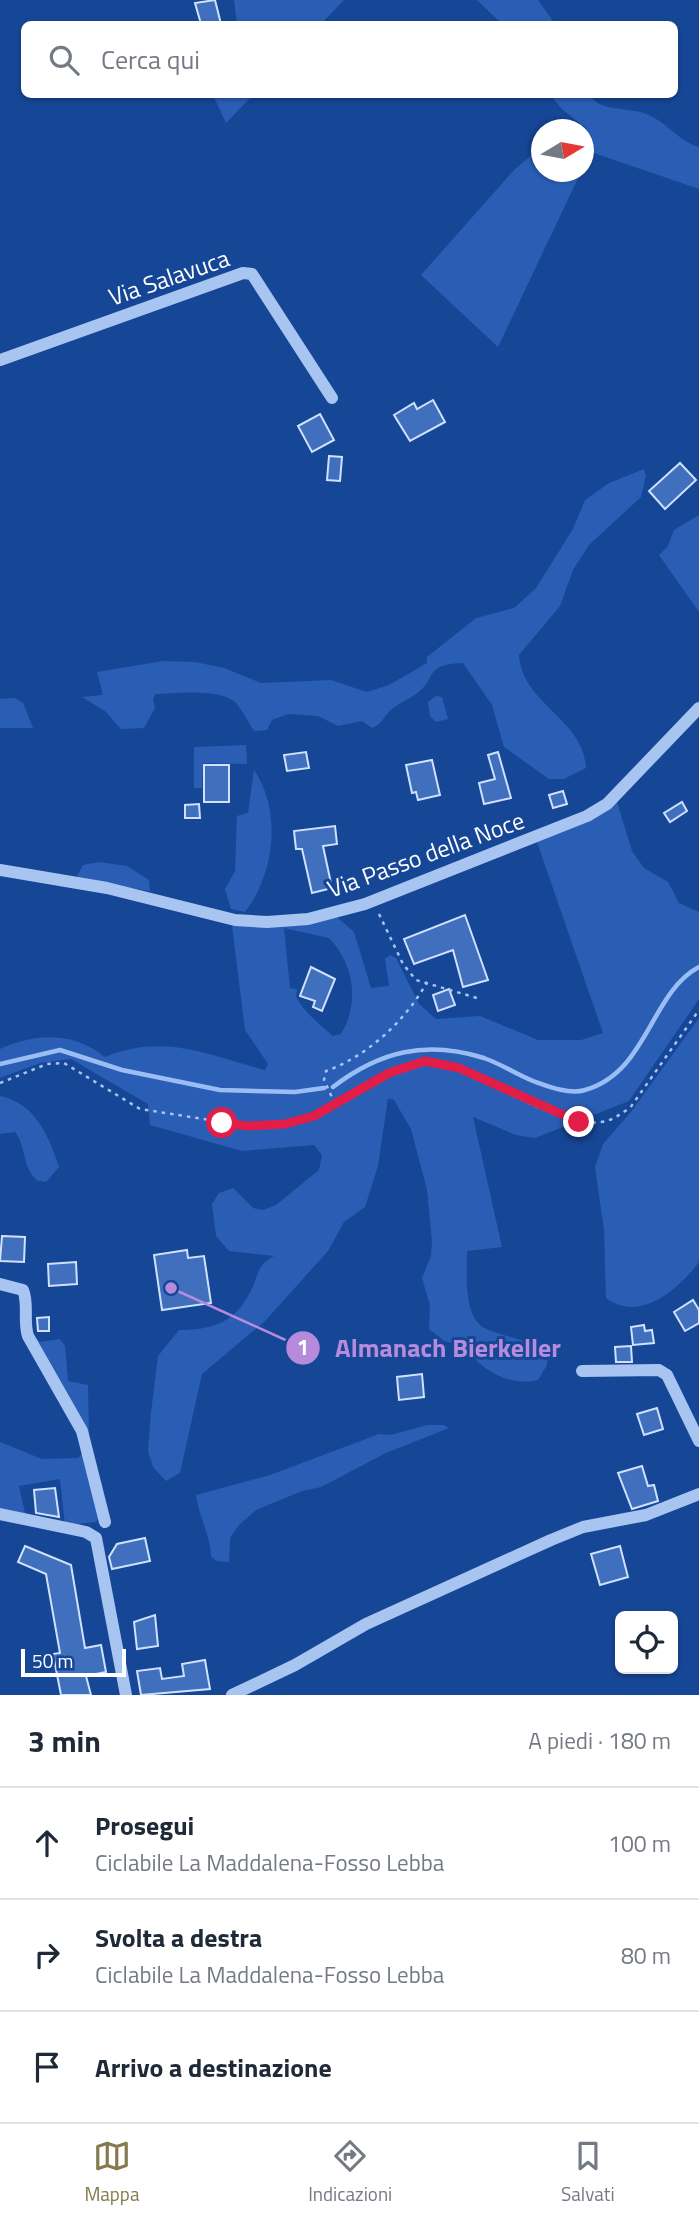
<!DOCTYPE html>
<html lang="it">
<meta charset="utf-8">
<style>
body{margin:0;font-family:"Titillium Web",sans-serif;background:#f6f6f7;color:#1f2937}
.controls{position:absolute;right:21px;bottom:21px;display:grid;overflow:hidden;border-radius:10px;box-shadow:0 2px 5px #0004}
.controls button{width:63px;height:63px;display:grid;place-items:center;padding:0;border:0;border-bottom:2px solid #e0e1e3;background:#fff;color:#1f2937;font:35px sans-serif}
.compass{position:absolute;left:531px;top:119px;width:63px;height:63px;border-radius:50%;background:#fff;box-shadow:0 2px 5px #0004;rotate:80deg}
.scale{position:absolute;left:21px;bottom:18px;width:105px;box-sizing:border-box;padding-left:7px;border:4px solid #fff;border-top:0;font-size:19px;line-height:24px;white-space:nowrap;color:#fff;-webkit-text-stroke:5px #164696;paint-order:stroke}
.stop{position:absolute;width:21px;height:21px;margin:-16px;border:5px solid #e11d48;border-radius:50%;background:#fff}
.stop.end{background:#e11d48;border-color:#fff;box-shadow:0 2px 7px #0008}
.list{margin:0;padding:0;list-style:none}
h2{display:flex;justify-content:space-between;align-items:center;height:91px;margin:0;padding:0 28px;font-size:30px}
h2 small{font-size:23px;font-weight:400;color:#747a83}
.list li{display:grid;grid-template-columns:46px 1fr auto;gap:21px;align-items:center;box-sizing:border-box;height:112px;padding:0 28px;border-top:2px solid #e0e1e3}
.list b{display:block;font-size:26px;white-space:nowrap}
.list p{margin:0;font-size:23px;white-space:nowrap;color:#747a83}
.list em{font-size:23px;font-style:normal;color:#747a83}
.icon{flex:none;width:38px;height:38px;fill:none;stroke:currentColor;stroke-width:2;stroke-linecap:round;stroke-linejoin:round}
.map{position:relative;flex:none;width:699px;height:1695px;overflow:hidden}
.search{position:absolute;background:#fff;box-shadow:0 2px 5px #0004;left:21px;right:21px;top:21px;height:77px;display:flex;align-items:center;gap:18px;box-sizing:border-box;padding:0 24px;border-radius:10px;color:#747a83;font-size:26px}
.sheet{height:427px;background:#fff}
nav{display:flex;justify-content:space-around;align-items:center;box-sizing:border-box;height:98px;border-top:2px solid #e0e1e3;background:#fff;font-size:19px;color:#747a83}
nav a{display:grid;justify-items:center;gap:4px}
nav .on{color:#847a4d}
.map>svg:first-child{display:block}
</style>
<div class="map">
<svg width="699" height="1695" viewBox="0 0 699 1695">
<rect width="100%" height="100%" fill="#164696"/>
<g fill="#2a5eb5" fill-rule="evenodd">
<path d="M234,0H344L321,24H237Z"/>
<path d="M477,0H538L555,24H502Z"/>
<path d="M213,95H253L226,123Z"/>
<path d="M550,95H590C599,112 629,107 646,114C666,121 678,141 699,147V189L591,152L584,166V133L587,129L562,109Z"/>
<path d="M541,147L542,172H581L498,347L421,275L514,170Z"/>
<path d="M644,469L646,476L641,497L589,545L573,570L560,606L519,655C522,704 584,719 586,768L564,779H549L504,747L492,705L463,663C423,664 437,680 416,694C408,700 399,703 392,709C383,716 384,723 372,728L362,721L338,726L318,716L288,714L272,720L267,730L254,731C248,722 243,711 236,703C221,688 175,693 155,694L153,699L155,708L144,728L121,729L105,711L82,697L103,695L97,672L163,661L195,662L224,668L261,683L331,680L367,692L389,685L427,663V657L476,618L514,608L536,588L573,529L585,500L609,483Z"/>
<path d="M699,515V612L659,555L668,546L674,530Z"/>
<path d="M436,696L442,697L448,719L436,722L430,716L428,702Z"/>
<path d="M15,698L23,703L33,728H0V699Z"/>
<path d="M246,745L247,764L203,763L202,788H194V747Z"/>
<path d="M254,770C282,811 275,873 245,912L231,909L225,889L235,871L237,816L248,813Z"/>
<path d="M617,802L632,851L644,868L668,882L679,903L699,912V999L629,1101L535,1138L516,1135L473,1117L502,1247L467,1251C467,1274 462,1321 489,1330C515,1340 523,1337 548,1355L547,1365L538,1380C509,1387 480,1370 465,1346L444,1341L429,1329L430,1305L422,1278L431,1256L432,1241L427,1190L411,1129L394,1100L388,1098L378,1166L365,1207L344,1222L328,1251L265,1321L202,1374L180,1473L166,1481L153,1467L148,1451L151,1412L158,1356L179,1330C215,1330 238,1321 253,1286C259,1271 259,1264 274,1256L229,1251L216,1236L212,1204L219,1193L233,1188L253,1208L263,1210L276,1205L319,1170L322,1155L314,1145L242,1151L150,1125L148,1104L71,1059L40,1063L0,1078V1049C35,1033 73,1031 105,1057C165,1033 207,1055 265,1070L268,1064L245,1030L232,926H293L337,917L354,932L371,988L389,986L385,959L390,955L396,958L419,1004L436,1019L480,1016L538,1040H581L603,1033L537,842ZM284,928L329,938C354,964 360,1003 341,1034L333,1036C320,1025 304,1012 296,997L297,989L290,988Z"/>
<path d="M99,862L127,866L149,880L150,891L75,880L83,865Z"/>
<path d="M699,1018V1262C678,1290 640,1323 606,1298L604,1230L595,1167L603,1144L631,1112Z"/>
<path d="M0,1096C35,1103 49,1136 59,1167L46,1182L38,1181C21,1167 27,1147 15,1132L0,1134Z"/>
<path d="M35,1337L40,1342L60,1339L65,1346L68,1381L88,1385L89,1435Z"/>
<path d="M427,1425H444L449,1428L386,1453L321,1487L302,1491L256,1510L239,1525L230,1538L229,1562L216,1561L211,1556C210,1534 199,1517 196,1495L270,1475L379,1434L391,1435Z"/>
<path d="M0,1442L42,1459L78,1458L87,1449L100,1516L96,1522L65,1525L60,1479L19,1486L26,1518L0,1510Z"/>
</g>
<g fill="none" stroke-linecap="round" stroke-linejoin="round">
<g stroke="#9abef4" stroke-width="4.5">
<path d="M0,1064L60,1050L122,1070L220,1090L295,1092L324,1088"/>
<path d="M333,1087C380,1051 426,1040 484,1058C501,1064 516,1074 533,1081C547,1086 569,1095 585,1090C648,1072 650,993 699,967"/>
</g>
</g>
<g fill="#3f6fbd" stroke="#cfe1fc" stroke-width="2">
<path d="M215,0L221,24H201L195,3Z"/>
<path d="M433,400L445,422L410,441L394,415L414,403L417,409Z"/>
<path d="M320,414L334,440L312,452L298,426Z"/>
<path d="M329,456L342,457L340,481L327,480Z"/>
<path d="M680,463L696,480L665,509L649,491Z"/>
<path d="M306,752L309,768L287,771L284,755Z"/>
<path d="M498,752L511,798L484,804L479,783L495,779L488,755Z"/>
<path d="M432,760L440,795L418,800L416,792L412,793L406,765Z"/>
<rect x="204" y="765" width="25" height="37"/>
<path d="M563,791L567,804L553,808L549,795Z"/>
<path d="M682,802L687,811L670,822L664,813Z"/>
<path d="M199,804L200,818H185V805Z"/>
<path d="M335,826L337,844L323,846L332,888L312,893L302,849H296L294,831Z"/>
<path d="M465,915L488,980L463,987L453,950L414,964L404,939Z"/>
<path d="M311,967L335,979L322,1011L313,1007L315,1001L300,996Z"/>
<path d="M449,989L455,1005L438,1011L433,995Z"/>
<path d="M2,1236L25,1237L24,1262L0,1261Z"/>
<path d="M187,1250L188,1258L204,1256L211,1303L162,1310L154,1255Z"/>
<path d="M76,1262L77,1284L49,1286L48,1264Z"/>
<path d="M693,1300L699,1310V1323L685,1331L674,1312Z"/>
<path d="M49,1317V1331H38L37,1318Z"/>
<path d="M644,1325L645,1331L652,1330L654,1343L633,1345L631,1327Z"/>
<path d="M631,1346L632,1362H616L615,1347Z"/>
<path d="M422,1374L424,1397L399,1400L397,1377Z"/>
<path d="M657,1408L663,1429L644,1435L637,1414Z"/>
<path d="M642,1466L648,1486L654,1485L658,1501L632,1509L618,1473Z"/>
<path d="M55,1488L59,1517L36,1513L34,1490Z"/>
<path d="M145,1538L150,1561L112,1569L109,1557L117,1544Z"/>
<path d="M25,1546L71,1565L85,1648L101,1645L106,1672L86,1676L91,1695H61L53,1654L60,1653L46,1574L18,1562Z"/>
<path d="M620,1546L628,1577L600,1585L591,1554Z"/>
<path d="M155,1615L158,1646L137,1649L134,1622Z"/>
<path d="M205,1660L210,1689L141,1695L137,1671L160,1668L162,1679L184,1676L182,1664Z"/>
</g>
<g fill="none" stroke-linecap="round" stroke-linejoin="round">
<g stroke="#a8c4f1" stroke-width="2.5" stroke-dasharray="3.5 5" stroke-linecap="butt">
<path d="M379,914L403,964L416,980L477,998"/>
<path d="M0,1083L47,1064L64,1063L140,1109L248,1126L285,1124L314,1116L389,1073L425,1061H440C481,1075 562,1129 601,1122C612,1121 620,1114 630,1108L699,1010"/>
<path d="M335,1104L324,1080L326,1071C368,1056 406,1020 427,982"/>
</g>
<g stroke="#a8c4f1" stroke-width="12">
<path d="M0,360L243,273L252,274L332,398"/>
<path d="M0,870L107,888L235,920L267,922L308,919L365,904L587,816L607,804L699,708"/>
<path d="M0,1284L23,1290C29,1304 23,1321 28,1336L82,1431L105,1522"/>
<path d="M582,1371L659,1370L667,1375L699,1441"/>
<path d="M0,1514L86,1532L96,1538L126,1695"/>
<path d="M232,1695L295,1665L366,1624L551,1540L583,1527L646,1515L699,1494"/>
</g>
</g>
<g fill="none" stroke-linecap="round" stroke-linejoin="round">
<path stroke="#e11d48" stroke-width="9" d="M222,1123L248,1126L285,1124L314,1116L389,1073L425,1061L459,1068L579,1122"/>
</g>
<g text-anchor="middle" stroke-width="6" stroke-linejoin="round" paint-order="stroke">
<g font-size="24" fill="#fff" stroke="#164696">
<text transform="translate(169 278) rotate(-19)" y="8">Via Salavuca</text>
<text transform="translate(426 855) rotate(-20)" y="8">Via Passo della Noce</text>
</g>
</g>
<path fill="none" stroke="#b68bdc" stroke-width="2.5" d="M171 1288L303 1348"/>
<g fill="#b68bdc" stroke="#164696" stroke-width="2.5">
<circle cx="171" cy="1288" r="7"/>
<circle cx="303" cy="1348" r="18"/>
</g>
<g font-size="21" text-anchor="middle" font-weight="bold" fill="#fff">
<text x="303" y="1355">1</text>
</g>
<g font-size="26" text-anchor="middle" font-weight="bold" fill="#b68bdc" stroke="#164696" stroke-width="6" stroke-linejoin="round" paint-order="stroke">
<text x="448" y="1357">Almanach Bierkeller</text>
</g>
</svg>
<div class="controls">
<button><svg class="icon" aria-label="locate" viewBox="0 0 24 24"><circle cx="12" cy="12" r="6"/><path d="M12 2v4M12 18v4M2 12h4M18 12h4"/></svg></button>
</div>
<svg class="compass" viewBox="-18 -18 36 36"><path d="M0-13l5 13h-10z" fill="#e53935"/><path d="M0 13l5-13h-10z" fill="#747a83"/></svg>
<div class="scale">50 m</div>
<div class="stop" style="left:222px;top:1123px"></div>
<div class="stop end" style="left:579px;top:1122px"></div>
<div class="search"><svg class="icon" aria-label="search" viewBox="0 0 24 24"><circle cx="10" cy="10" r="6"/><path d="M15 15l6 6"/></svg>Cerca qui</div>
</div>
<section class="sheet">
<h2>3 min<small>A piedi · 180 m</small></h2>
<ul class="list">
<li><svg class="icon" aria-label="ahead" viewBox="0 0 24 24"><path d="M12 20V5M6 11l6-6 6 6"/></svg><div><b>Prosegui</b><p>Ciclabile La Maddalena-Fosso Lebba</p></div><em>100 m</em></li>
<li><svg class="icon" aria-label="right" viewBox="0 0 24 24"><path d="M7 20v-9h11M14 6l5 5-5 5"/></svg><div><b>Svolta a destra</b><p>Ciclabile La Maddalena-Fosso Lebba</p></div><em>80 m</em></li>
<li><svg class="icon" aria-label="arrive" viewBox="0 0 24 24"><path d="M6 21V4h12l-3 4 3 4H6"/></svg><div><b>Arrivo a destinazione</b></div></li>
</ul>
</section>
<nav>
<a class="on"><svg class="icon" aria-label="map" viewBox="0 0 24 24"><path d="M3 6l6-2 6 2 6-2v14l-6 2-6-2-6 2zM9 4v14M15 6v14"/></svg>Mappa</a>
<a><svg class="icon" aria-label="directions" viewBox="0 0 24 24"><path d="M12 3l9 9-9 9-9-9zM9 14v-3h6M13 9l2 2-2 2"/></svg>Indicazioni</a>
<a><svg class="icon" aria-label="saved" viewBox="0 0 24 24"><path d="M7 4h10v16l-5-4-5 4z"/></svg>Salvati</a>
</nav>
